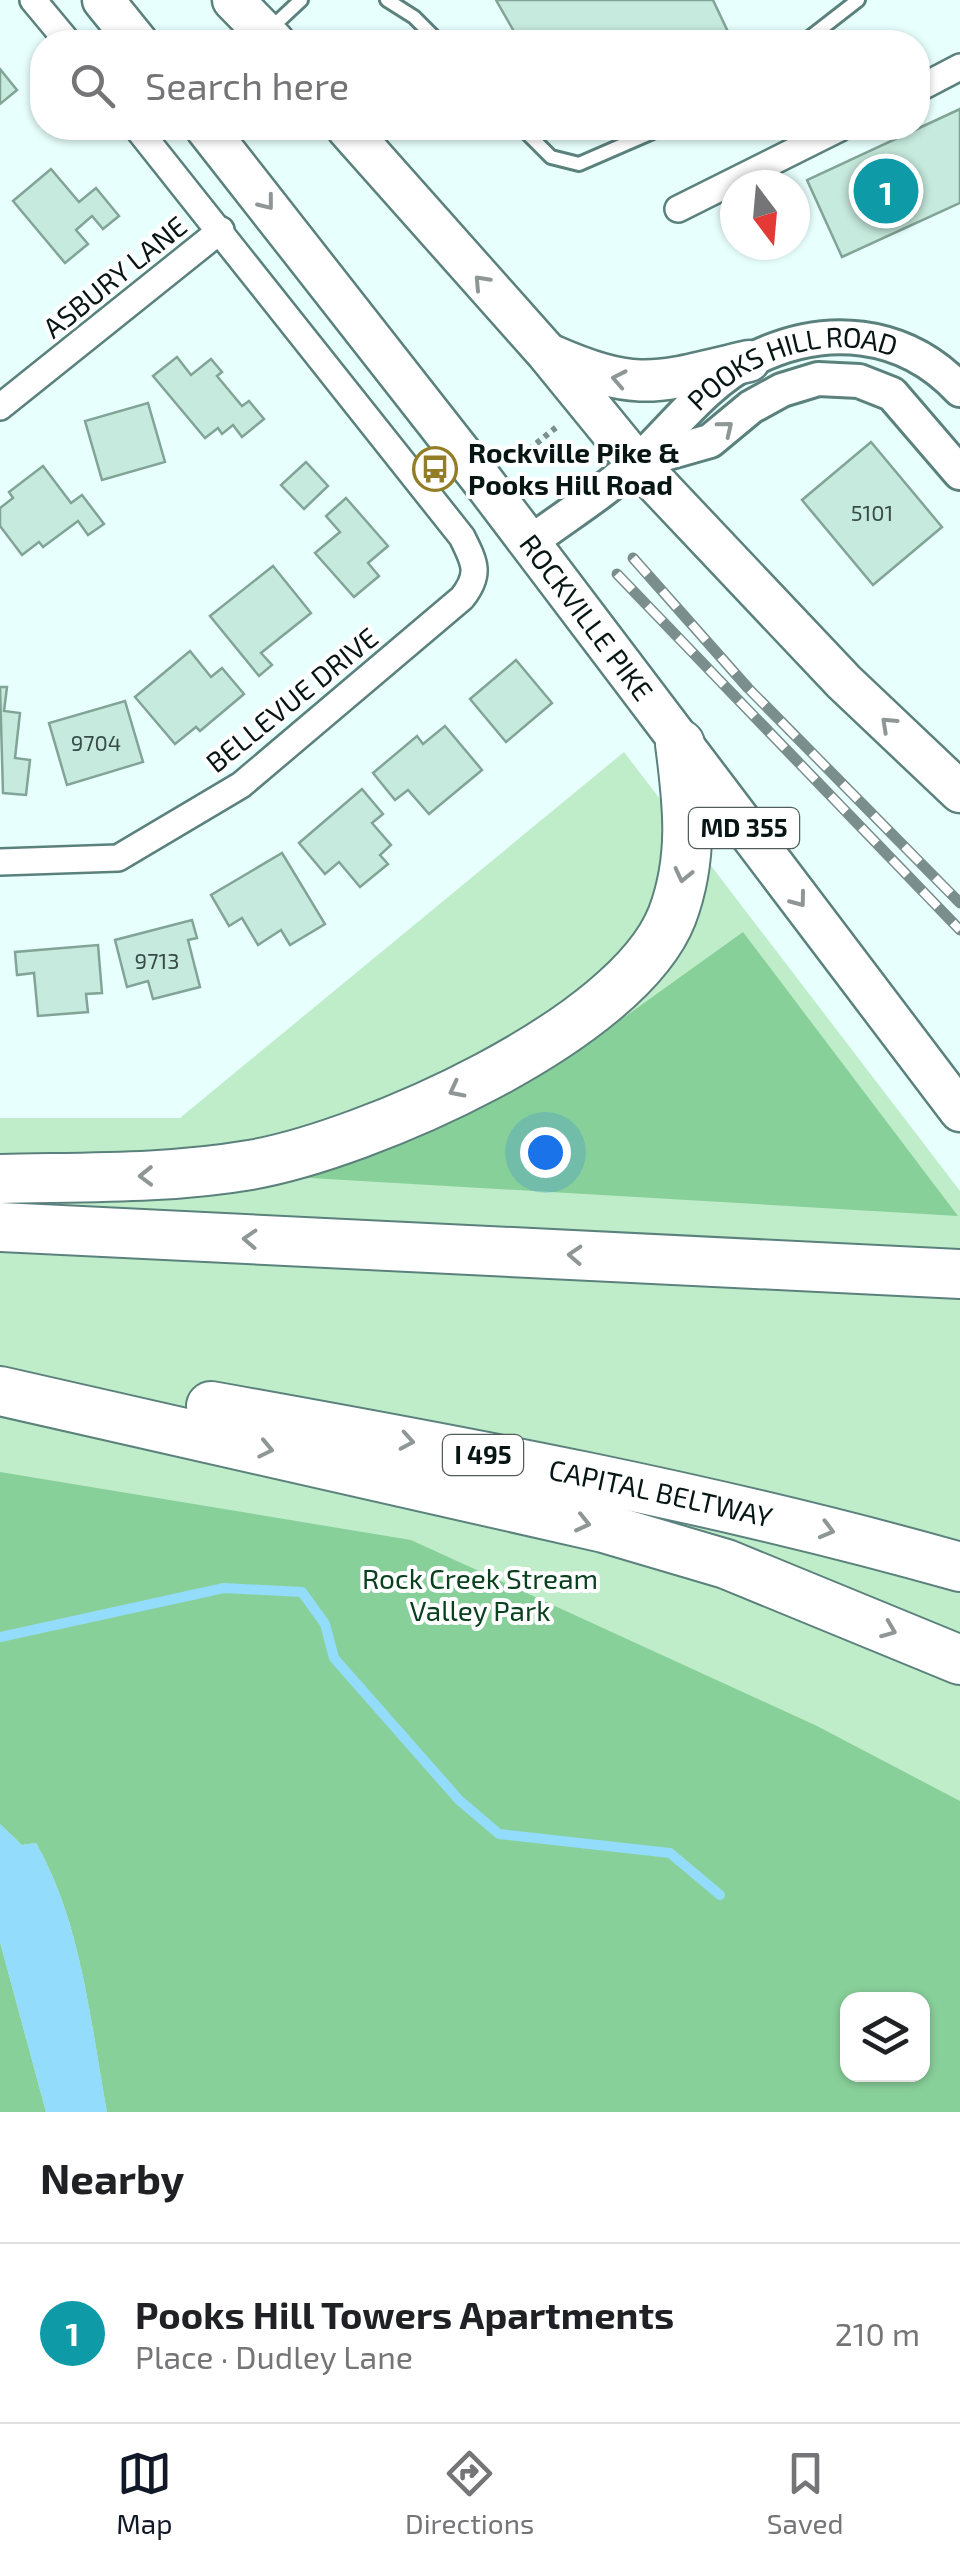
<!DOCTYPE html>
<meta charset="utf-8">
<style>
body{margin:0;font-family:"Exo 2",sans-serif;background:#f2f2f2;color:#202124}
.controls{position:absolute;right:30px;bottom:30px;display:grid;overflow:hidden;border-radius:20px;box-shadow:0 2px 8px #0004}
.controls button{width:90px;height:90px;display:grid;place-items:center;padding:0;border:0;border-bottom:2px solid #e0e0e0;background:#fff;color:#202124;font:50px sans-serif}
.compass{position:absolute;left:720px;top:170px;width:90px;height:90px;border-radius:50%;background:#fff;box-shadow:0 2px 8px #0004;rotate:164deg}
.you{position:absolute;left:545px;top:1152px;width:35px;height:35px;margin:-25px;border:8px solid #fff;border-radius:50%;background:#1a73e8;box-shadow:0 0 0 15px #1a73e833}
.badge{display:grid;place-items:center;width:65px;height:65px;border-radius:50%;background:#111827;color:#fff;font-size:32px;font-weight:700}
.pin{position:absolute;translate:-50% -50%;border:5px solid #fff;box-shadow:0 2px 10px #0006}
.list{margin:0;padding:0;list-style:none}
h2{display:flex;justify-content:space-between;align-items:center;height:130px;margin:0;padding:0 40px;font-size:42px}
h2 small{font-size:32px;font-weight:400;color:#757577}
.list li{display:grid;grid-template-columns:65px 1fr auto;gap:30px;align-items:center;box-sizing:border-box;height:180px;padding:0 40px;border-top:2px solid #e0e0e0}
.list b{display:block;font-size:38px;white-space:nowrap}
.list p{margin:0;font-size:32px;white-space:nowrap;color:#757577}
.list em{font-size:32px;font-style:normal;color:#757577}
.icon{flex:none;width:55px;height:55px;fill:none;stroke:currentColor;stroke-width:2;stroke-linecap:round;stroke-linejoin:round}
.map{position:relative;flex:none;width:960px;height:2112px;overflow:hidden}
.search{position:absolute;background:#fff;box-shadow:0 2px 8px #0004;left:30px;right:30px;top:30px;height:110px;display:flex;align-items:center;gap:25px;box-sizing:border-box;padding:0 35px;border-radius:40px;color:#757577;font-size:38px}
.sheet{height:310px;background:#fff}
nav{display:flex;justify-content:space-around;align-items:center;box-sizing:border-box;height:140px;border-top:2px solid #e0e0e0;background:#fff;font-size:28px;color:#757577}
nav a{display:grid;justify-items:center;gap:5px}
nav .on{color:#111827}
.map>svg:first-child{display:block}
</style>
<div class="map">
<svg width="960" height="2112" viewBox="0 0 960 2112">
<rect width="100%" height="100%" fill="#e7fffd"/>
<path fill="#c0edc9" fill-rule="evenodd" d="M624,752L960,1191V2112H0V1118H180ZM848,2000H922V2074H848Z"/>
<g fill="#88d09a" fill-rule="evenodd">
<path d="M743,932L958,1216L293,1177L552,1069Z"/>
<path d="M0,1472L411,1540L817,1726L960,1801V2112H107C90,2021 82,1924 36,1843L22,1845L0,1824ZM848,2000H922V2074H848Z"/>
<path d="M0,1942L46,2112H0Z"/>
</g>
<path fill="#94dcfc" d="M0,1824L22,1845L36,1843C82,1924 90,2021 107,2112H46L0,1942Z"/>
<g fill="none" stroke-linecap="round" stroke-linejoin="round">
<path stroke="#94dcfc" stroke-width="10" d="M0,1637L224,1588L302,1592L325,1624L334,1658L459,1800L499,1834L670,1853L720,1895"/>
</g>
<g fill="#c6eadd" stroke="#82a497" stroke-width="2.5">
<path d="M496,0H713L729,34L712,42H520Z"/>
<path d="M0,69L17,90L0,104Z"/>
<path d="M960,109V203L842,257L807,180Z"/>
<path d="M51,169L79,202L96,188L119,216L103,229L92,216L76,230L88,244L65,263L13,201Z"/>
<path d="M177,357L191,375L211,359L222,372L217,376L242,406L249,401L264,419L242,437L233,425L222,434L218,428L205,438L153,376Z"/>
<path d="M148,403L165,462L102,480L85,421Z"/>
<path d="M871,442L942,527L873,585L802,500Z"/>
<path d="M306,462L328,486L304,509L281,485Z"/>
<path d="M43,466L71,503L82,495L104,524L88,535L78,521L43,547L39,542L22,555L0,526V508L13,498L9,492Z"/>
<path d="M346,498L388,546L368,563L379,576L354,597L315,553L340,532L326,516Z"/>
<path d="M273,566L311,613L261,653L272,665L259,676L210,616Z"/>
<path d="M190,651L211,677L222,668L244,694L200,731L196,727L175,744L135,697Z"/>
<path d="M516,660L552,703L506,742L470,699Z"/>
<path d="M0,687H7L4,711L20,713L15,758L30,760L26,795L3,793Z"/>
<path d="M125,701L143,762L67,785L49,723Z"/>
<path d="M445,726L482,770L429,814L408,790L395,800L373,773L417,736L423,744Z"/>
<path d="M362,789L383,814L372,823L391,845L380,855L388,864L360,887L339,862L325,874L299,843Z"/>
<path d="M282,853L325,924L290,945L281,930L258,945L242,918L229,926L211,895Z"/>
<path d="M192,920L197,938L188,940L200,987L153,999L148,981L127,987L115,940Z"/>
<path d="M98,945L102,993L86,994L88,1012L38,1016L34,973L17,975L15,952Z"/>
</g>
<g fill="none" stroke-linecap="round" stroke-linejoin="round">
<g stroke="#5b817d" stroke-width="18">
<g id="service">
<path d="M387,0L414,17L439,42"/>
<path d="M270,29L301,0"/>
<path d="M804,42L858,0"/>
<path d="M522,128L551,157L579,164L662,128"/>
</g>
</g>
<g stroke="#5b817d" stroke-width="30">
<g id="minor">
<path d="M33,0L68,42"/>
<path d="M918,89L960,67"/>
<path d="M678,209L840,128"/>
<path d="M0,407L221,230"/>
<path d="M0,862L118,858L241,785L462,598C481,574 475,563 462,537L137,128"/>
</g>
</g>
<g stroke="#5b817d" stroke-width="38">
<g id="tertiary">
<path d="M636,462L710,441L751,407L782,390L818,379L859,381L892,394L960,473"/>
<path id="s1" d="M528,544C564,517 605,492 638,461C673,428 707,382 751,360C824,323 904,330 960,390"/>
</g>
</g>
<g stroke="#5b817d" stroke-width="45">
<g id="primary">
<path d="M103,0L137,42"/>
<path d="M233,0L274,42"/>
<path id="s2" d="M206,128L482,480L960,1111"/>
<path d="M347,128L547,353L636,462L844,682L960,792"/>
<path d="M551,355C640,394 658,382 749,361"/>
</g>
</g>
<g stroke="#5b817d" stroke-width="52">
<g id="motorway">
<path d="M0,1179C84,1177 168,1179 250,1165C366,1145 627,1031 672,916C694,858 688,805 680,744"/>
<path d="M0,1227L960,1274"/>
<path d="M0,1391L604,1528L726,1564L960,1660"/>
<path id="s3" d="M211,1406C463,1451 713,1497 960,1567"/>
</g>
</g>
<path stroke="#7c8f8e" stroke-width="6" stroke-dasharray="5 5" stroke-linecap="butt" d="M521,456L559,425"/>
<use href="#service" stroke="#fff" stroke-width="12"/>
<use href="#minor" stroke="#fff" stroke-width="25"/>
<use href="#tertiary" stroke="#fff" stroke-width="32"/>
<use href="#primary" stroke="#fff" stroke-width="40"/>
<use href="#motorway" stroke="#fff" stroke-width="48"/>
<g stroke="#7a8e8c" stroke-width="11">
<g id="rail">
<path d="M633,558L748,688L960,903"/>
<path d="M617,574L960,930"/>
</g>
</g>
<use href="#rail" stroke="#fff" stroke-width="8" stroke-dasharray="22" stroke-linecap="butt"/>
</g>
<defs><path id="oneway-chevron" d="M-2-3.5L2.5 0L-2 3.5" fill="none" stroke-width="1.6" stroke-linecap="round" stroke-linejoin="round" transform="scale(2.5)"/></defs>
<g stroke="#8f9696">
<use href="#oneway-chevron" transform="translate(267 203) rotate(52)"/>
<use href="#oneway-chevron" transform="translate(481 282) rotate(-133)"/>
<use href="#oneway-chevron" transform="translate(619 379) rotate(-169)"/>
<use href="#oneway-chevron" transform="translate(726 428) rotate(-39)"/>
<use href="#oneway-chevron" transform="translate(888 724) rotate(-137)"/>
<use href="#oneway-chevron" transform="translate(683 875) rotate(103)"/>
<use href="#oneway-chevron" transform="translate(799 900) rotate(53)"/>
<use href="#oneway-chevron" transform="translate(456 1090) rotate(153)"/>
<use href="#oneway-chevron" transform="translate(146 1176) rotate(179)"/>
<use href="#oneway-chevron" transform="translate(250 1239) rotate(-177)"/>
<use href="#oneway-chevron" transform="translate(575 1255) rotate(-177)"/>
<use href="#oneway-chevron" transform="translate(407 1441) rotate(10)"/>
<use href="#oneway-chevron" transform="translate(266 1449) rotate(12)"/>
<use href="#oneway-chevron" transform="translate(583 1523) rotate(13)"/>
<use href="#oneway-chevron" transform="translate(827 1530) rotate(15)"/>
<use href="#oneway-chevron" transform="translate(889 1630) rotate(22)"/>
</g>
<defs>
<g id="bus-ring" transform="scale(2.25)"><circle r="9.5" fill="#fff" stroke="#947e25" stroke-width="1.5"/><path d="M-5-6H5V4H4V6H2V4H-2V6H-4V4H-5ZM-3.5-4V0h7V-4ZM-3.5 1.2v1.5H-2V1.2ZM2 1.2v1.5H3.5V1.2Z" fill="#947e25"/></g>
</defs>
<g fill-rule="evenodd">
<use href="#bus-ring" x="435" y="469"/>
</g>
<g text-anchor="middle" stroke-width="8" stroke-linejoin="round" paint-order="stroke">
<g font-size="22" fill="#374b47">
<text x="872" y="521">5101</text>
<text x="96" y="751">9704</text>
<text x="157" y="969">9713</text>
</g>
<g fill="#fff" stroke="#515c5b" stroke-width="2.5">
<rect x="689" y="808" width="110" height="40" rx="8"/>
<rect x="443" y="1435" width="80" height="40" rx="8"/>
</g>
<g font-size="25" font-weight="bold" fill="#071615">
<text x="744" y="837">MD 355</text>
<text x="483" y="1464">I 495</text>
</g>
<g font-size="28" fill="#071615" stroke="#fff">
<text transform="translate(115 277) rotate(-39)" y="10">ASBURY LANE</text>
<text dy="10" stroke="none"><textPath href="#s1" startOffset="328">POOKS HILL ROAD</textPath></text>
<text dy="10" stroke="none"><textPath href="#s2" startOffset="620">ROCKVILLE PIKE</textPath></text>
<text transform="translate(292 700) rotate(-39)" y="10">BELLEVUE DRIVE</text>
<text dy="10" stroke="none"><textPath href="#s3" startOffset="458">CAPITAL BELTWAY</textPath></text>
</g>
<g font-size="28" font-weight="bold" fill="#071615" stroke="#fff" text-anchor="start">
<text x="468" y="463">Rockville Pike &amp;<tspan x="468" dy="32">Pooks Hill Road</tspan></text>
</g>
<g font-size="28" fill="#09411f" stroke="#fff">
<text x="480" y="1589">Rock Creek Stream<tspan x="480" dy="32">Valley Park</tspan></text>
</g>
</g>
</svg>
<div class="controls">
<button><svg class="icon" aria-label="layers" viewBox="0 0 24 24"><path d="M12 4l9 5-9 5-9-5zM3 14l9 5 9-5"/></svg></button>
</div>
<svg class="compass" viewBox="-18 -18 36 36"><path d="M0-13l5 13h-10z" fill="#e53935"/><path d="M0 13l5-13h-10z" fill="#757577"/></svg>
<div class="you"></div>
<div class="pin badge" style="left:886px;top:191px;background:#0f9aa8">1</div>
<div class="search"><svg class="icon" aria-label="search" viewBox="0 0 24 24"><circle cx="10" cy="10" r="6"/><path d="M15 15l6 6"/></svg>Search here</div>
</div>
<section class="sheet">
<h2>Nearby<small></small></h2>
<ul class="list">
<li><span class="badge" style="background:#0f9aa8">1</span><div><b>Pooks Hill Towers Apartments</b><p>Place · Dudley Lane</p></div><em>210 m</em></li>
</ul>
</section>
<nav>
<a class="on"><svg class="icon" aria-label="map" viewBox="0 0 24 24"><path d="M3 6l6-2 6 2 6-2v14l-6 2-6-2-6 2zM9 4v14M15 6v14"/></svg>Map</a>
<a><svg class="icon" aria-label="directions" viewBox="0 0 24 24"><path d="M12 3l9 9-9 9-9-9zM9 14v-3h6M13 9l2 2-2 2"/></svg>Directions</a>
<a><svg class="icon" aria-label="saved" viewBox="0 0 24 24"><path d="M7 4h10v16l-5-4-5 4z"/></svg>Saved</a>
</nav>
